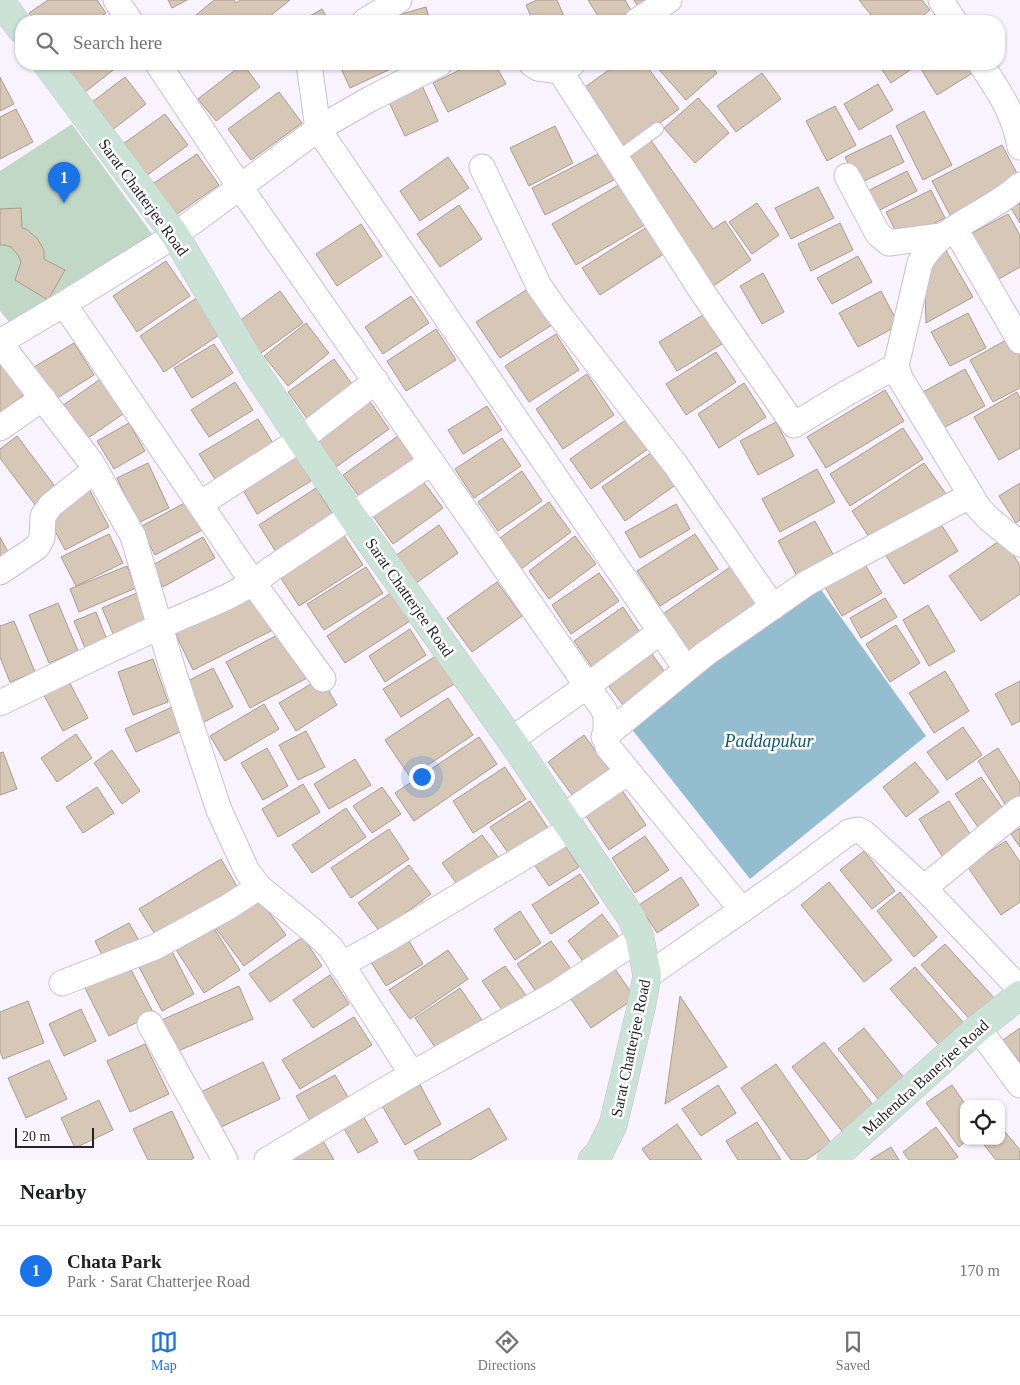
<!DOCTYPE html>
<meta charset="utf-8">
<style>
body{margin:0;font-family:Georgia,serif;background:#f6f6f6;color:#202124}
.controls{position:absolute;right:15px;bottom:15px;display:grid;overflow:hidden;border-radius:10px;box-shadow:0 1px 4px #0004}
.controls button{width:45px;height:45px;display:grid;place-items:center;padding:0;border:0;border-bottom:1px solid #e0e0e0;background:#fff;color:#202124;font:25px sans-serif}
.scale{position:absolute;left:15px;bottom:12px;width:79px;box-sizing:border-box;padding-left:5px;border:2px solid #27232a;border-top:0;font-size:14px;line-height:18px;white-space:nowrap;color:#27232a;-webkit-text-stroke:4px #fff;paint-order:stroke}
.you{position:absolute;left:421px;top:776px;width:18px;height:18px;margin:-12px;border:4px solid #fff;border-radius:50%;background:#1a73e8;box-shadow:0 0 0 8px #1a73e833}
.badge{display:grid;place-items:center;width:32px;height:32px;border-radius:50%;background:#1a73e8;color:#fff;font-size:16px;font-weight:700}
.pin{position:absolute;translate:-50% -41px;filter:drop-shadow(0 1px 2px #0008)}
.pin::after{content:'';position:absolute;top:26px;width:18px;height:15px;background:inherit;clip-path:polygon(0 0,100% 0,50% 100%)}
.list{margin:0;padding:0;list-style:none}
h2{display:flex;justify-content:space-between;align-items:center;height:65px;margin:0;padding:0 20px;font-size:21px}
h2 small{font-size:16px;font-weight:400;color:#757577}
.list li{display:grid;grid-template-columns:32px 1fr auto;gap:15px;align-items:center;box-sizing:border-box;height:90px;padding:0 20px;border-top:1px solid #e0e0e0}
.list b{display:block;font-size:19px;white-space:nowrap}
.list p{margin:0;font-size:16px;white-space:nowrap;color:#757577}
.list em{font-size:16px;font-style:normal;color:#757577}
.icon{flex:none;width:28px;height:28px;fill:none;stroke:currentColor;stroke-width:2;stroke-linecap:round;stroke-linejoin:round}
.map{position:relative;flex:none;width:1020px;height:1160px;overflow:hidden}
.search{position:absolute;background:#fff;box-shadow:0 1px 4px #0004;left:15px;right:15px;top:15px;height:55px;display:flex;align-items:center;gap:12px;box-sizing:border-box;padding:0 18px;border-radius:20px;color:#757577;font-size:19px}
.sheet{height:155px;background:#fff}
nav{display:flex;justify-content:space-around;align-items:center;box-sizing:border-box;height:70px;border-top:1px solid #e0e0e0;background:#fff;font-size:14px;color:#757577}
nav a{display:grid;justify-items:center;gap:2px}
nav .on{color:#1a73e8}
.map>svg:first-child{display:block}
</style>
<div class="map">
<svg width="1020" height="1160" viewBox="0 0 1020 1160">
<rect width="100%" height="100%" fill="#f9f3ff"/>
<path fill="#c1d8c7" d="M72,124L152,234L9,322L0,311V171Z"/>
<path fill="#95bdd0" d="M817,584L926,736L750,879L630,727Z"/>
<g fill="#d6c7b6" stroke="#ab9d8c">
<path d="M48,0H97L106,13L94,21H35L29,13Z"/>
<path d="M168,0H187L172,8Z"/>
<path d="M214,0H234L236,3L240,0H290L264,21H201L196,15Z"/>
<path d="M537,0H557L566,21H533L526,5Z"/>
<path d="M588,0H625L635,17L628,21H601Z"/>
<path d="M634,0H664L642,13Z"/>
<path d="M859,0H922L930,10L916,21H876Z"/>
<path d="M426,7L430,21H389L388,18Z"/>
<path d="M322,9L329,21H301Z"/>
<path d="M937,13L942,21H925Z"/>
<path d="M667,16L672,21H661Z"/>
<path d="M63,64H121L85,92Z"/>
<path d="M243,64L260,87L216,121L198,99Z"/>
<path d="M339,64H393L395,67L350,88Z"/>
<path d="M472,64H495L506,84L448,112L433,83Z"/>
<path d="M617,64H645L679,109L624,149L581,90Z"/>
<path d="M654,64H709L717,73L686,100Z"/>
<path d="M878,64H919L891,83Z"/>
<path d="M930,64H976L979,69L937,95L921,69Z"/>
<path d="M762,73L781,99L736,132L717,106Z"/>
<path d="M0,77L14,104L0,111Z"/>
<path d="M125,77L146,104L108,133L87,106Z"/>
<path d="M421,83L438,121L405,136L387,98Z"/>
<path d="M878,84L893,110L859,130L844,104Z"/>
<path d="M279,92L302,123L251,160L228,129Z"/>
<path d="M698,98L729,133L695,163L664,128Z"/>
<path d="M835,106L856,145L827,161L806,121Z"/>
<path d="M16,109L33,142L0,159V117Z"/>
<path d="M924,111L952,165L923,180L896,126Z"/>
<path d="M165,114L188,145L146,176L123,144Z"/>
<path d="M555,126L573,163L529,186L510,148Z"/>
<path d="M891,135L904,162L858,184L845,157Z"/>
<path d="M650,139L713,229L725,221L751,260L709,289L619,161Z"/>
<path d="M1002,145L1020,179L950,215L932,181Z"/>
<path d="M602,152L616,179L545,215L532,188Z"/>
<path d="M197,154L219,185L173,217L151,185Z"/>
<path d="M448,157L469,188L420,221L400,191Z"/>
<path d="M907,171L917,191L872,214L862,194Z"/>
<path d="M629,179L653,220L576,265L552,224Z"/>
<path d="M818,187L834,218L791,239L775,208Z"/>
<path d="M931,190L945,218L900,240L886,212Z"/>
<path d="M757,203L779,235L752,254L729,222Z"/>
<path d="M1020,203V223L1011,208Z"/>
<path d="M459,205L482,239L440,267L417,234Z"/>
<path d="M21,208L22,228L26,229L37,238L44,250V259L65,270L48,300L15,280L21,262L18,255L11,247L4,245H0V209Z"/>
<path d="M1008,214L1020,235V267L997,280L972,233Z"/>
<path d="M840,223L853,250L811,271L798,244Z"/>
<path d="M361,224L382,256L337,286L316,254Z"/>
<path d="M647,227L665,253L600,295L582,268Z"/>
<path d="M945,249L973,297L926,323L924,265Z"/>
<path d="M858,256L872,282L832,304L817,278Z"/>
<path d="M166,261L190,296L137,332L113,296Z"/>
<path d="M763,273L784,312L762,324L740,286Z"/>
<path d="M531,287L555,323L500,358L476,322Z"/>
<path d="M280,291L303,323L261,353L238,322Z"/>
<path d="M881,291L899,325L858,347L839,313Z"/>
<path d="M411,296L429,323L383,354L365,327Z"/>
<path d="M198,297L222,333L164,372L140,336Z"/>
<path d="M968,313L986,348L950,366L931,332Z"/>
<path d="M703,315L722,344L677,371L659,342Z"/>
<path d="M306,323L329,353L288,386L264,356Z"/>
<path d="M436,329L456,360L406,391L387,361Z"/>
<path d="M556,334L579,370L529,402L505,366Z"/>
<path d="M1010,338L1020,356V388L993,402L970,360Z"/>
<path d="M74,343L94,375L54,400L34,367Z"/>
<path d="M214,344L233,373L192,398L174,368Z"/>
<path d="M716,352L736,382L686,415L666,384Z"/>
<path d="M334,359L357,391L311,424L288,392Z"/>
<path d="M0,361L26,393L0,413Z"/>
<path d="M965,369L985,406L943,428L923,392Z"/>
<path d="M587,374L614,415L563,449L536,409Z"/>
<path d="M102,378L126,412L85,440L62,406Z"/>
<path d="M235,382L253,410L209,437L191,410Z"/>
<path d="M744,383L766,417L719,448L698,414Z"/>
<path d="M885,390L904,421L826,468L807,437Z"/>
<path d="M1017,392L1020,398V448L999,460L974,417Z"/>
<path d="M366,396L389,429L336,467L313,434Z"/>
<path d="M487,406L502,430L463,454L448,430Z"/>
<path d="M258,419L278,451L220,487L199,454Z"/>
<path d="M627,419L648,449L591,489L570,459Z"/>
<path d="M776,422L794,456L758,475L740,441Z"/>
<path d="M129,423L145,451L114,469L97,441Z"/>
<path d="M903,428L923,459L850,506L830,474Z"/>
<path d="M17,436L57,489L36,506L0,458V449Z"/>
<path d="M398,436L417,463L363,502L343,475Z"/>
<path d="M502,438L521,466L474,498L455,469Z"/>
<path d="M658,448L681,481L625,521L602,487Z"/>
<path d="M294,452L311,481L257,514L240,485Z"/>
<path d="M148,463L169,508L138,523L117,478Z"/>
<path d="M924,463L946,494L873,543L852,511Z"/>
<path d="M817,469L835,502L780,532L762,499Z"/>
<path d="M522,471L542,501L498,531L478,502Z"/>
<path d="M422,480L443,508L393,544L373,516Z"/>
<path d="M1020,483V520L1016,523L999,496Z"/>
<path d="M316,488L335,518L278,555L259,525Z"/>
<path d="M90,491L109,527L65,550L46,514Z"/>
<path d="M190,500L206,528L155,555L140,527Z"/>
<path d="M549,502L571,532L521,569L500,538Z"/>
<path d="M676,504L690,529L640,558L625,532Z"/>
<path d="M937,518L958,551L904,584L883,551Z"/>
<path d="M815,521L835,558L798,578L778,541Z"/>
<path d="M439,525L458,553L415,584L395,556Z"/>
<path d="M341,531L363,565L299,606L277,572Z"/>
<path d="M109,534L123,563L76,586L61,557Z"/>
<path d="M695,534L718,569L660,606L637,571Z"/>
<path d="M575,536L596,564L549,599L529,571Z"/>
<path d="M0,537L10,556L0,561Z"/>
<path d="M203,537L215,558L163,587L151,566Z"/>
<path d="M1002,539L1020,565V594L981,621L949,576Z"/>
<path d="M861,558L882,593L842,616L822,582Z"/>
<path d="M733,565L761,606L690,654L663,614Z"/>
<path d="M127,566L136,588L79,612L70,589Z"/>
<path d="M366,567L383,593L324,630L307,604Z"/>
<path d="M599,573L619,601L571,634L552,605Z"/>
<path d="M497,582L522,616L472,652L447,618Z"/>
<path d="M258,591L277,628L193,670L175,633Z"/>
<path d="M139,592L152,623L115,638L102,608Z"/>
<path d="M391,593L410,621L345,663L327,636Z"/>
<path d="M885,598L897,617L861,638L850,618Z"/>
<path d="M58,603L78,651L49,663L29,615Z"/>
<path d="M928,605L955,651L929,666L903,620Z"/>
<path d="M623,607L643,637L594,670L574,641Z"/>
<path d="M96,612L109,645L87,653L74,621Z"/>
<path d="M14,621L35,672L10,682L0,657V626Z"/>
<path d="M896,625L920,663L890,682L866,644Z"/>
<path d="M410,629L426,655L385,682L369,656Z"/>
<path d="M285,631L309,677L250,708L226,662Z"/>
<path d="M647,647L669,678L626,709L603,679Z"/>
<path d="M436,656L454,684L401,717L383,689Z"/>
<path d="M153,659L168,702L133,715L118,672Z"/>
<path d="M213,668L233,707L202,723L182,684Z"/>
<path d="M945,671L969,711L934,733L909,693Z"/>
<path d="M66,676L88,718L63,731L41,690Z"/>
<path d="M321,678L337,705L296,731L279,703Z"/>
<path d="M1020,681V721L1012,725L995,694Z"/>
<path d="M448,698L473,735L410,777L385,740Z"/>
<path d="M264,704L279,729L225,761L210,736Z"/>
<path d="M174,706L184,730L136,752L125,729Z"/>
<path d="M963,727L982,755L947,780L927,752Z"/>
<path d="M306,731L325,767L298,780L279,745Z"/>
<path d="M76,734L92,758L57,782L41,758Z"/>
<path d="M584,735L611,772L575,799L548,762Z"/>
<path d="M479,737L497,764L414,821L395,793Z"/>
<path d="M267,748L288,786L263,800L241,763Z"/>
<path d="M998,748L1020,783V801L1008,809L978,761Z"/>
<path d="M112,750L140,791L122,804L94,763Z"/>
<path d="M3,752L17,789L0,795V753Z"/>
<path d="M355,759L371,785L329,809L314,784Z"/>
<path d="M915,762L939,792L906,817L883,787Z"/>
<path d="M505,767L526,799L473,833L453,801Z"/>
<path d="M981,777L1006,813L980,830L955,794Z"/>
<path d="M617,783L646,825L609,850L580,807Z"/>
<path d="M303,784L320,812L278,837L262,809Z"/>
<path d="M97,787L114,813L83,833L66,807Z"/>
<path d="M382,787L401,814L372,833L353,806Z"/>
<path d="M530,801L550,831L511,857L490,827Z"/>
<path d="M949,801L974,840L944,859L919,819Z"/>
<path d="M346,808L366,837L312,873L292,845Z"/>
<path d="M1020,828V847L1011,834Z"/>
<path d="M389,829L409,859L351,898L331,868Z"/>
<path d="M482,835L502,862L461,890L442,863Z"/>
<path d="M645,836L669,870L635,893L612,858Z"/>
<path d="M1006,841L1020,862V902L1001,915L967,866Z"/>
<path d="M564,844L579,867L549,886L533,863Z"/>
<path d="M864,851L895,891L872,909L840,870Z"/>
<path d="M221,859L241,893L160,942L139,909Z"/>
<path d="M409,865L431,894L380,932L358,903Z"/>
<path d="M580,874L599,903L551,934L532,905Z"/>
<path d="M681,877L699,905L657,933L639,905Z"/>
<path d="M829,882L892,960L864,982L801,905Z"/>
<path d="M900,892L937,937L914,957L877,911Z"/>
<path d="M256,895L286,935L244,966L214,926Z"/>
<path d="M520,911L541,943L515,960L494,929Z"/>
<path d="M602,914L619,937L585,964L568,941Z"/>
<path d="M129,923L142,946L107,965L95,941Z"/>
<path d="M212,925L240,970L204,993L175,948Z"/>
<path d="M404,933L423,964L386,986L367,956Z"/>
<path d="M303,937L322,966L270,1002L249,974Z"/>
<path d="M551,941L573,972L539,996L517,964Z"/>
<path d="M945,944L997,1001L973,1023L921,965Z"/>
<path d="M169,946L194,994L162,1011L137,963Z"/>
<path d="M448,950L468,979L410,1019L389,990Z"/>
<path d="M126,960L154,1014L109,1036L82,982Z"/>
<path d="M505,966L530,1001L507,1017L482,981Z"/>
<path d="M915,967L969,1029L944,1051L890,989Z"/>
<path d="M615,969L635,998L591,1028L571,999Z"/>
<path d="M330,975L349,1004L313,1028L293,1000Z"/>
<path d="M239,986L253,1019L171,1054L157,1022Z"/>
<path d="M460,988L482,1020L437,1050L415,1018Z"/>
<path d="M680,996L727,1067L665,1104Z"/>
<path d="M28,1001L44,1043L3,1059L0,1051V1012Z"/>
<path d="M81,1009L96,1041L64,1056L49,1024Z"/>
<path d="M354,1017L372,1045L300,1089L282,1060Z"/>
<path d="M864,1028L904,1078L878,1099L838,1049Z"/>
<path d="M1020,1028V1062L1003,1040Z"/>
<path d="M824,1042L877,1110L845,1135L792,1067Z"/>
<path d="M145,1044L169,1094L130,1112L107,1061Z"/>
<path d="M49,1060L67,1099L26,1118L8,1078Z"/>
<path d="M263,1062L280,1099L217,1129L199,1093Z"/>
<path d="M776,1064L831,1143L806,1160H791L741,1088Z"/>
<path d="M335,1075L352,1104L313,1126L296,1096Z"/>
<path d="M418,1081L441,1124L405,1145L380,1102Z"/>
<path d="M718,1085L736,1113L701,1136L682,1109Z"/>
<path d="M952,1085L965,1104H964V1141H966L959,1147L926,1103Z"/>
<path d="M99,1100L113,1130L75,1148L61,1118Z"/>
<path d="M489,1108L507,1139L470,1160H419L414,1151Z"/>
<path d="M172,1111L194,1158L191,1160H148L133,1129Z"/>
<path d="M362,1114L378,1142L358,1153L342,1125Z"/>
<path d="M757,1122L781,1160H738L726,1141Z"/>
<path d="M677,1124L702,1160H650L642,1149Z"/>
<path d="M936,1127L958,1157L953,1160H909L903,1152Z"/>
<path d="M1001,1127L1020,1150V1160H996L981,1141H1001Z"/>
<path d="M322,1139L334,1160H285Z"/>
<path d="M891,1147L899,1160H870Z"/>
</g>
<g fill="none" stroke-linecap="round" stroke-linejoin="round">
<g stroke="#c9bfd3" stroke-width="14">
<path id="lane" d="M616,159L657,129"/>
</g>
<g stroke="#c9bfd3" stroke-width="27">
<g id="street">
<path d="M116,0L130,21"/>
<path d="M941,0L954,21"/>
<path d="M365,21L399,0"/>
<path d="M637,21L669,0"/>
<path d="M158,64L240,187L604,710C609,723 603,732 608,747L742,910"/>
<path d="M311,64L310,71L318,129L686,669"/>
<path d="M532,64L538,68L560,71L572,64"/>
<path d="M981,64C999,92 1014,112 1020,147"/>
<path d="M560,71L703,293L794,425L845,394L896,366"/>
<path d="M482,167L539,286L555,309L675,464L773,607"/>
<path d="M847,176L878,234L889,243L941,236"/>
<path d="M1020,185C990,214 940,225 920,263L896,366L900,378L978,507L988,518L1020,544"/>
<path d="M955,229L1020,341"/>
<path d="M64,304L254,584L323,679"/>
<path d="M0,342L64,304L175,235L318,129L370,99L439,64"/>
<path d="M0,343L91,462L133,536L174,674L219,810L247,871L259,887L312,930L331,948L412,1074L555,994L640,938"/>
<path d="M0,428L43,398"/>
<path d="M200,504L301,439L376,381"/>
<path d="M0,572L37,547L42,538L43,516L51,505L95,470"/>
<path d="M0,703C53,677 106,651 159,627C198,608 236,598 270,570L432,462"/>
<path d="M604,737L705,654L807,583L971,495"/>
<path d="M511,740L587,686L660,632"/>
<path d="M564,816L628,772"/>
<path d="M924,888L1020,809"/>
<path d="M341,965L391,937L572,828"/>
<path d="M647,976L789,877L849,832L858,830L864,833L924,888L1020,989"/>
<path d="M62,983L155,947L228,907L259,887"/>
<path d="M150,1024L225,1160"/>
<path d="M978,1028L1020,1085"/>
<path d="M267,1160L412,1074"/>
</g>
</g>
<g stroke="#c9bfd3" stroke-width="29">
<g id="secondary">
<path d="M0,1L21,29"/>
<path d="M47,64L175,235L257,374L352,516L511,740L631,917L640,938L647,976L641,1008L613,1125L599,1153L592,1160"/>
<path d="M831,1160L978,1028L1020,995"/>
</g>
</g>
<use href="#lane" stroke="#fff" stroke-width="12"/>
<use href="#street" stroke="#fff" stroke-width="25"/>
<use href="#secondary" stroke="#cbe2d7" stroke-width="28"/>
</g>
<g text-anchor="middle" stroke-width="5" stroke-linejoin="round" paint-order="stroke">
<g font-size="16" fill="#27232a" stroke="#fff">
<text transform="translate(144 197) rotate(54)" y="6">Sarat Chatterjee Road</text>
<text transform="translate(410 597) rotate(55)" y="6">Sarat Chatterjee Road</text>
<text transform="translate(630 1048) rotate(-78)" y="6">Sarat Chatterjee Road</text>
<text transform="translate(925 1077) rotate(-42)" y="6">Mahendra Banerjee Road</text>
</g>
<g font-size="18" font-style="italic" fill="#0f5a75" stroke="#fff">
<text x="769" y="747">Paddapukur</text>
</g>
</g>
</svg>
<div class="controls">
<button><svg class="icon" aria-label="locate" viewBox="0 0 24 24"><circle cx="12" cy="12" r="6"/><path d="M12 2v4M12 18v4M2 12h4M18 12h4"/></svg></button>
</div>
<div class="scale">20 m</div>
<div class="you"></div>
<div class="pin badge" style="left:64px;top:203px">1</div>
<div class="search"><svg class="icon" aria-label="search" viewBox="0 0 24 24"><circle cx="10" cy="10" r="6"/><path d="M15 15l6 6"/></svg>Search here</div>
</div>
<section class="sheet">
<h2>Nearby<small></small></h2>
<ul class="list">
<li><span class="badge">1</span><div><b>Chata Park</b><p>Park · Sarat Chatterjee Road</p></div><em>170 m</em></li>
</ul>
</section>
<nav>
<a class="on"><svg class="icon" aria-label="map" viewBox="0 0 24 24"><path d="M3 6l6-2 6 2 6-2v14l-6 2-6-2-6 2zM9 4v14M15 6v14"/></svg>Map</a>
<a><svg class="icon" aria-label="directions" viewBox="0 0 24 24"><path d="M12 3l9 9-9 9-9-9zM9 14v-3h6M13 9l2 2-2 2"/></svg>Directions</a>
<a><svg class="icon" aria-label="saved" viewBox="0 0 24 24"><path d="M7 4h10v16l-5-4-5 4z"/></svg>Saved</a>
</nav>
